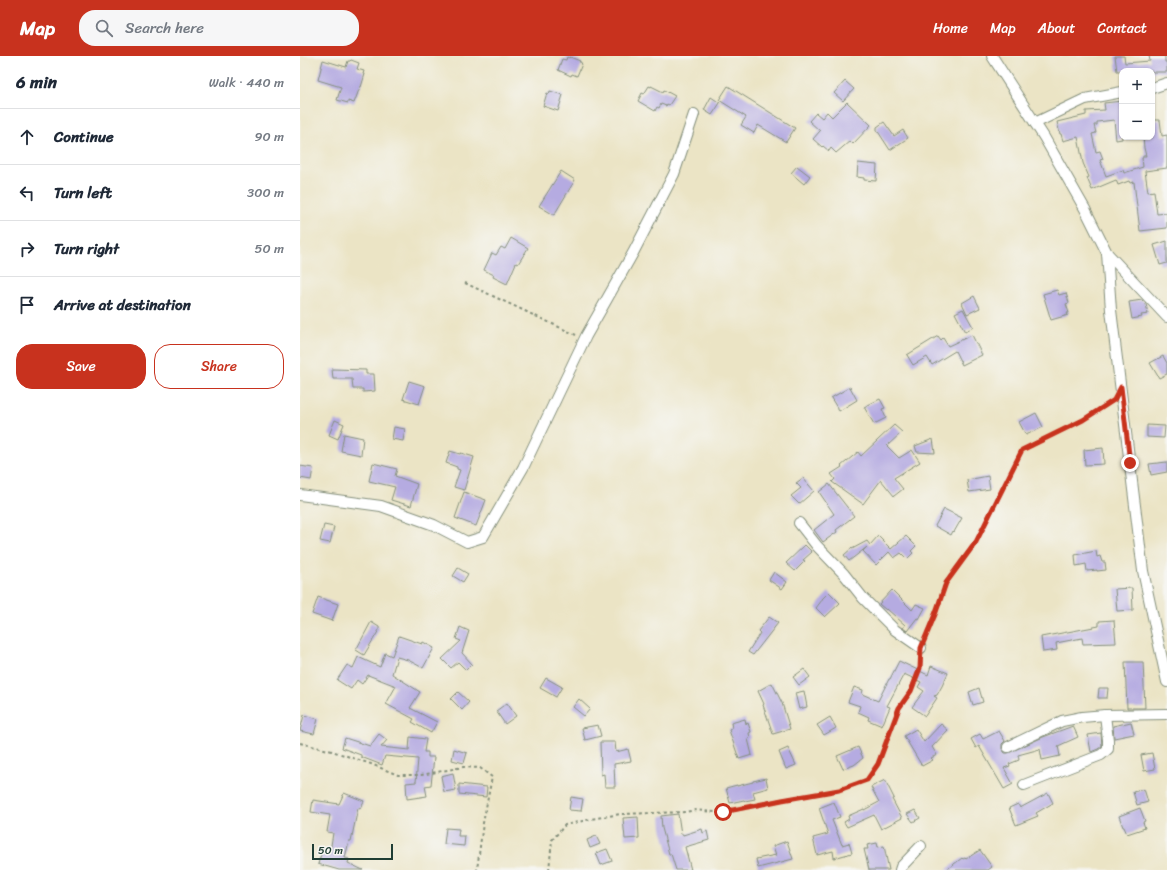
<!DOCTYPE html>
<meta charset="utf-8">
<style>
body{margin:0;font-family:Sriracha,sans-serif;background:#f6f6f7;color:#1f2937}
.controls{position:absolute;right:12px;top:12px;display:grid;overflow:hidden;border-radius:8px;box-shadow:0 1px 3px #0004}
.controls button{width:36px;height:36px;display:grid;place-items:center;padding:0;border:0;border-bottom:1px solid #e0e1e3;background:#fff;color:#1f2937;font:20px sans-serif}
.scale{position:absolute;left:12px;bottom:10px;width:81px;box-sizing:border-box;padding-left:4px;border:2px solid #1f3d34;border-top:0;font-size:11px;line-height:14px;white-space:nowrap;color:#1f3d34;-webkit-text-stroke:3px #f6f6f2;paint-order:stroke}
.stop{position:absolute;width:12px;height:12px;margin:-9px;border:3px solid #c8321e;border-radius:50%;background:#fff}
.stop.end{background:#c8321e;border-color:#fff;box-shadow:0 1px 4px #0008}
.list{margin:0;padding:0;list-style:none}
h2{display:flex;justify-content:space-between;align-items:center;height:52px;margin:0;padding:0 16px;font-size:17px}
h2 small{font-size:13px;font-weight:400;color:#747a83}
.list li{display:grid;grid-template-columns:26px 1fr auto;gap:12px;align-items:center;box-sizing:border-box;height:56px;padding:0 16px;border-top:1px solid #e0e1e3}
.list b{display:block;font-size:15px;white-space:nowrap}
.list em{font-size:13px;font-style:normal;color:#747a83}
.actions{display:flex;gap:8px;padding:12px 16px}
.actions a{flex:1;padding:9px 0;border:1px solid #c8321e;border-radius:16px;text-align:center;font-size:14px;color:#c8321e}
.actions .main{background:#c8321e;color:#fff}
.icon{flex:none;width:22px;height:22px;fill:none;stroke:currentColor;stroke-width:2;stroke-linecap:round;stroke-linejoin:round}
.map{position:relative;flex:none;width:867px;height:814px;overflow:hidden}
header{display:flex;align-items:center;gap:24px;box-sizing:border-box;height:56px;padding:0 20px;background:#c8321e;color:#fff}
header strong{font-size:19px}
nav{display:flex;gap:22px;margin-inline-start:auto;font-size:14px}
.search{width:280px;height:36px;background:#f6f6f7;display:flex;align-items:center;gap:10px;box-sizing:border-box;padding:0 14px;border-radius:16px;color:#747a83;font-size:15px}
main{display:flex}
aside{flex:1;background:#fff}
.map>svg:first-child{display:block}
</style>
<header>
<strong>Map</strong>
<div class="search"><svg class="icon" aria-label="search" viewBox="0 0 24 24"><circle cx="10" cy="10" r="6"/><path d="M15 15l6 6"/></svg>Search here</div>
<nav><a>Home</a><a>Map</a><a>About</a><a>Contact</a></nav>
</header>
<main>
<aside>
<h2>6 min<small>Walk · 440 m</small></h2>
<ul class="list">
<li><svg class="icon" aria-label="ahead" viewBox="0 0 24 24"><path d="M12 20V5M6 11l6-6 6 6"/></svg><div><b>Continue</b></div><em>90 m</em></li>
<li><svg class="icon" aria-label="left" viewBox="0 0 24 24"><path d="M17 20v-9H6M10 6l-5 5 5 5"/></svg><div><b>Turn left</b></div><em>300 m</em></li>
<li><svg class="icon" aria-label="right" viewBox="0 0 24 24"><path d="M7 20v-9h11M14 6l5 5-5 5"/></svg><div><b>Turn right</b></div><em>50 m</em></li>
<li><svg class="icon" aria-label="arrive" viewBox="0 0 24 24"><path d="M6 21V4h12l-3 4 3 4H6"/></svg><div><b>Arrive at destination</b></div></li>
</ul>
<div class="actions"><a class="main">Save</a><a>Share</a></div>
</aside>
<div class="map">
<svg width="867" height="814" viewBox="0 0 867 814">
<rect width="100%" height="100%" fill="#f6f6f2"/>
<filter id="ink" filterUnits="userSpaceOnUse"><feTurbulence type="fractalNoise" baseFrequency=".025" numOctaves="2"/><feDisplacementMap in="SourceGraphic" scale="8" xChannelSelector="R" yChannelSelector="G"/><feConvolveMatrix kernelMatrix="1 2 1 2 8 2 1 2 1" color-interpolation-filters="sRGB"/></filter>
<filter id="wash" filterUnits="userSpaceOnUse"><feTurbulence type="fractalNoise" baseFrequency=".012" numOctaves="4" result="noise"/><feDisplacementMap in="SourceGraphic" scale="16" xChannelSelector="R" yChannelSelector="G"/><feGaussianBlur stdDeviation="0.9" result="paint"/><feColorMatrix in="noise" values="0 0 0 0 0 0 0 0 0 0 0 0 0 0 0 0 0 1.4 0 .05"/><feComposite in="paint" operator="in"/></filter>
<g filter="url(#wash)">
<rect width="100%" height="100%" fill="#ebe4c5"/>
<g id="blocks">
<g fill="#b5abe1">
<path d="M815,0H824L825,7L850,5L849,0H865V6H867V16H852V15H817Z"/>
<path d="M267,1L269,2L270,1L280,5L279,6H281V7L282,8L277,20L272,18L271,20L258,14L262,3L266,4Z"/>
<path d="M23,4L46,11L48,5H50L51,4L59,7L57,13L64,15L63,18H65L61,31H60L54,47L48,45V47L37,44L41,31L18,24Z"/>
<path d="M545,25L554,33L543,45L534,37Z"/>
<path d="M349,30L351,31V30L363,36L364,34L375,40L369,49L367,48L366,50L361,48L359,52L357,51L355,55L338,45L342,37L344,38Z"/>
<path d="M428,30L495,72L486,86L458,69L454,77L441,69L446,61L419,44Z"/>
<path d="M250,35L263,39L258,55L243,50L247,37L249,38Z"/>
<path d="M411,41L420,47L412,59L404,54Z"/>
<path d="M822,45V83L816,84L814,64L797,66V69H794L796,77L792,78L796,96L800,95L803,103L800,104L806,120L823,114L824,117L843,111L842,102H843V100H846L844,92L843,81H852V64H860L862,80L867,79V112L845,115L848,136L854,135L857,158L867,157V172L840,175L834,126L830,127L829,125L818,129L816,124L792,134L787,122L789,121L783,107L778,81L763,85L761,78H760L757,66L786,59V55L805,54L804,47Z"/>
<path d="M547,46L571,69L553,88L550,85L536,97L531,92L529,95L523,90L522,91L513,83L520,75L509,65L516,57L522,62L527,56L532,61Z"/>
<path d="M584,66L594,80L603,74L608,82L590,94L577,74V71Z"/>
<path d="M558,107L577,109L576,125L564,124V122L557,121Z"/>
<path d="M497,110L510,120L504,128L491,117Z"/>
<path d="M261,115L275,124L254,159L239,150Z"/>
<path d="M211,182L228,192L218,208L216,207L207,228L193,221L194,219L184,214L192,197L196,199L201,191L205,193Z"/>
<path d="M867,185V207L860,209L854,189Z"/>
<path d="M757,234L759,239L766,237L769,247L766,248L769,257H767L768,259L751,264L743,238Z"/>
<path d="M674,240L680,252L667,258L662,247Z"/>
<path d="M842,244L846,248L848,258L841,259L842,261L832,263L829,246Z"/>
<path d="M663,253L673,271L665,276L655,257Z"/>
<path d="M672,279L682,299L662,309L655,295L632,309L627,301L613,309L607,299L638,280L641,284L643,282L648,290Z"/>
<path d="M863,300L867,307V318L859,322L850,307Z"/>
<path d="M32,313L66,314V318H74L75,335L63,336V333H53L52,323H33Z"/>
<path d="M109,325L125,330L119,348L103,343Z"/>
<path d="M550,331L557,344L539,355L531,342Z"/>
<path d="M580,343L585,352L582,353L586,362L574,368L564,351Z"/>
<path d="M736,357L743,371L726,379L719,366Z"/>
<path d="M35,364L44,368L38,383L29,379Z"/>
<path d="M594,369L602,376L587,390L599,402L612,394L620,406L594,422L603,433L594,440L581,424L563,448L532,426L535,423L531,418L542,411L541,410L558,396L561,400Z"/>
<path d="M847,369L865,370L864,382L847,381Z"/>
<path d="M94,371L105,373L103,385L92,383Z"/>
<path d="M44,378L63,382L61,399L41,395Z"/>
<path d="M633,383L635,397L617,396L615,390Z"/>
<path d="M803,392L804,408L785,409L784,394Z"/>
<path d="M150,395L160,398L161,397L174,401L164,434L154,431L160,414L157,413V411L146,407Z"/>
<path d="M867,406V416L851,419L849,408Z"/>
<path d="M73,407L97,413L95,420L117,428L111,450L91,444L95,431L69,425Z"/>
<path d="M0,410L13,412L11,424L0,422Z"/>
<path d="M688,420L690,433L669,436L667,424Z"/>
<path d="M503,422L514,435L499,448L491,440L501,432L496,427Z"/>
<path d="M529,428L554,460L536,474L537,476L523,486L514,474L534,458L519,436Z"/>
<path d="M164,436L186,444L176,470L155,462Z"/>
<path d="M644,453L662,462L654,476L653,475L651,479L635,470Z"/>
<path d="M24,469L34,471L30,487L20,485Z"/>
<path d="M578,480L591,493L606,480L616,490L611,495L613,497L607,503L601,497L594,502L589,496L576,509L563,495L567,491L549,505L544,499L552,492V493L567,485L570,489Z"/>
<path d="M505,489L512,496L503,504L505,505L495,515L486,507Z"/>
<path d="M796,495L797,501L800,500L802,506H805L806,514L797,515V514L787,515L786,508L776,510L775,499Z"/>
<path d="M158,512L168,518L163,526L153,520Z"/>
<path d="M474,516L487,526L482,533L469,524Z"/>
<path d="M832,532L833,554L817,555L815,533Z"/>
<path d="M592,534L612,554L616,548L625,552L619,563L617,562L607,575L603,572L605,569L587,553L586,554L579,548Z"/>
<path d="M529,536L540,547L525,561L516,552L522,544V543Z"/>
<path d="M18,541L38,548L32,565L12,558Z"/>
<path d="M469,561L478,567L453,599L448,596L460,577L458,575Z"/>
<path d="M814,564L816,587L783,588L782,582L756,587L757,594L743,596L741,581L799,570V565Z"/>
<path d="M71,566L79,571V574L64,599L56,594Z"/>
<path d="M160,571L169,575L162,597L172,608L166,614L158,606L151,612L142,603L161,585L156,583Z"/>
<path d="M99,580L122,588L123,586L134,592L123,612L108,604L97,601L92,618L120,636L110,652L137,666L131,677L112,666L114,663L86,648L96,630L68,619L62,628L57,624L51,633L37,624L47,609L53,612L58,601L80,611L85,597L92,600Z"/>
<path d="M599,605L628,619L631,610L648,617L642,630L637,639L634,640L637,642L625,660L612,651L624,635L618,631L621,626L604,618L587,650L590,651L582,670L568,664L569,661L558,656L560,650L548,646L554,631L563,634L562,638L578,645L589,623H590Z"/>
<path d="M825,606H843L845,652H827Z"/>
<path d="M504,613L510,621L499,629L493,621Z"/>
<path d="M246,622L262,631L256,641L240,632Z"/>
<path d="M472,627L482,647L490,673L473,678L463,649L464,648L458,635Z"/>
<path d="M679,632L683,646L673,649L669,636Z"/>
<path d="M799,632H808L807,642H798Z"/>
<path d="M504,635L507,651L499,653L495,637Z"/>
<path d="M158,636L169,646L162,654L151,643Z"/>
<path d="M279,643L290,653L284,660L273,651Z"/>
<path d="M207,647L216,660L205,668L196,655Z"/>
<path d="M4,659L18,663L14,678L0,675Z"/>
<path d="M530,661L536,672L524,679L517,669Z"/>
<path d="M445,663L446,668L448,667L451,676L449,677L450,682L448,683L452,699L439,703L429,674L432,672L431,667Z"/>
<path d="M831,666L834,678L814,682L813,670Z"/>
<path d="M641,668L648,674L632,691L637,699L631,702L633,704L622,710L604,680L616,673L624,686Z"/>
<path d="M298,669L301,680L285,684L282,672Z"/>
<path d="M773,670L778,681L758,690L760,700L742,704L740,693L718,699L719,704L709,708L710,710L704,712L713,728L704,733L679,690L676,692L671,683L680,678L683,683L699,675L705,685L702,688V693L705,697H708L743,681Z"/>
<path d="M801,677L802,690L798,693L791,696L788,679Z"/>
<path d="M79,678L87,684L81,691L109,694L110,681L126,683L124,696H128V701H134L131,729L125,730L127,740L107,743L106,727L116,726L118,703L85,700L82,709L61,701V699L42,692L45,682L70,690Z"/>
<path d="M300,686H315L316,696L328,693L331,705L314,708L315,731H305L304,718L301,719Z"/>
<path d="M558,691L563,702L554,709L543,713L537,700Z"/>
<path d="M488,692L496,709L486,713L479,696Z"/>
<path d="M154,693L167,697L164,707L152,704Z"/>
<path d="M852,697L855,713L844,715L841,699Z"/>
<path d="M153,717L156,734L144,736L141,720Z"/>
<path d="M466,722L468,732L453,736L455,743L445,745L444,744L430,747L426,732L437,729V730L453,726V725Z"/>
<path d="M585,724L594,742L592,743L602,762L581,773L574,759L547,771L544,766L549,763L548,760L564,753V754L579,746L571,731Z"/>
<path d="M159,728L187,731L186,741L159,738Z"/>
<path d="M844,733L848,746L837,749L833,736Z"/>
<path d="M44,737L64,745L60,753L58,752L51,785H49L45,802L49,803L48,807L63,814H39L18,808L22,795L30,796L33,777L27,776L30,759L11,756L13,744L39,748Z"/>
<path d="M748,737L753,747L736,757L738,760L716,769L709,752L718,748L720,752Z"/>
<path d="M271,741L283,743L281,755L269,754Z"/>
<path d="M534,746L540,761L532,764L542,789L549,787L552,797L534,802L533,795L517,799L513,782L528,778L519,752Z"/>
<path d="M840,752L845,765L843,766L845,772L827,778L824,771H823L819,760Z"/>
<path d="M615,754L620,762L613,766L607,758Z"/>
<path d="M378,758L381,778H383V779L402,773L403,777L407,775L409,784L385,791L391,814H376L371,798H369L362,772L361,760Z"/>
<path d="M338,761L339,782L325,783L323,762Z"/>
<path d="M146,772L159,773L158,780H165L164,790L144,788Z"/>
<path d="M296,780L300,788L290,792L287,784Z"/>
<path d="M487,785L493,803L458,812L456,803L476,799L473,790Z"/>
<path d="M577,787L578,791L584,790L589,814H569L564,793H568L567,789Z"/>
<path d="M307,793L312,805L301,809L296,797Z"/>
<path d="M680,794L692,811L688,814H646L662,802L663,803L665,802L666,803Z"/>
</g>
</g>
</g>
<g filter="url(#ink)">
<use href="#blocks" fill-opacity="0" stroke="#85907c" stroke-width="1"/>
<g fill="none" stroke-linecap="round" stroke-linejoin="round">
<g stroke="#85907c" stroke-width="12">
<g id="minor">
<path d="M692,0L744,81L785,153L807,197L811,254L843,515L867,626"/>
<path d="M852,32L867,27"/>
<path d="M735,67L785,43L822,36"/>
<path d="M807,197L867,261"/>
<path d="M0,439L81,450L134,469L167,486L183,481L223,412L286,280L333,197L374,118L394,58"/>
<path d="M499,467L517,490L544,518L563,542L595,574L621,592"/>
<path d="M708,691L762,665L782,661L805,659L867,658"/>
<path d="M724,729L801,699L808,693V684L805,659"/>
<path d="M600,814L601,811L621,790"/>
</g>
</g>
<g stroke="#85907c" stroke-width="2" stroke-dasharray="3 3" stroke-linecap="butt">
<path d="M165,227L276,279"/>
<path d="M625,583L636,556L645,527L676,486L722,394L783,364L813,344"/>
<path d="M0,687L32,695L71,708L98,719H121L163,711L180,712L192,721L183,767L177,814"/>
<path d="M249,814L252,784L265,769L291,763L321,758L386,756L395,754L423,757L481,744L539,734L567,724L578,708L599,652L611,635L620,612L621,601"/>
</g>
<use href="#minor" stroke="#fff" stroke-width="10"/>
</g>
</g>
<g fill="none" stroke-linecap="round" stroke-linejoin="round" filter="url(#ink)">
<path stroke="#c8321e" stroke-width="5" d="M423,756L482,744L539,734L567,724L578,708L599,652L611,635L620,612L621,592L636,556L646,527L676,486L722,394L783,364L814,344L821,331L830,407"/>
</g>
</svg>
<div class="controls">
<button>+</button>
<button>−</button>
</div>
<div class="scale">50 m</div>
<div class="stop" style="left:423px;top:756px"></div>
<div class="stop end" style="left:830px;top:407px"></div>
</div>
</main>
